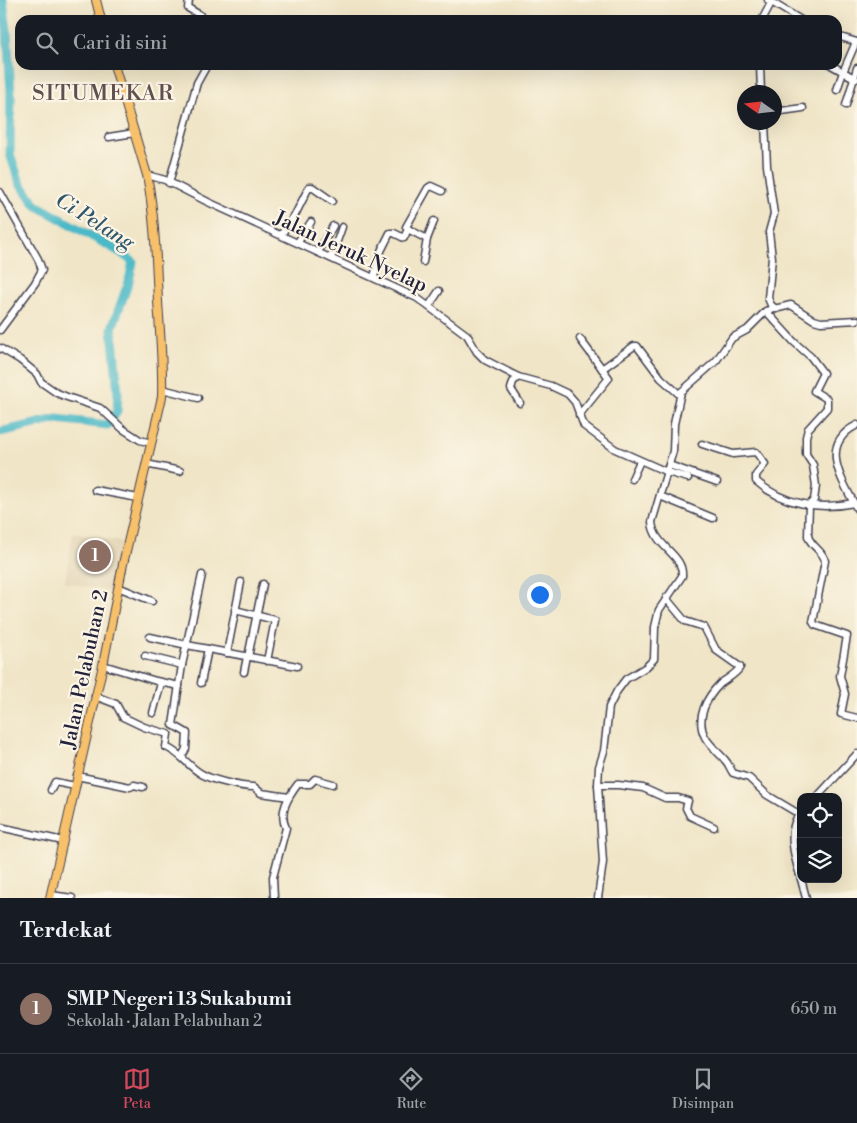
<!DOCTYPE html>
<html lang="id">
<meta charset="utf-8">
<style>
body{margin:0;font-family:"Libre Bodoni",serif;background:#242831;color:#f1f3f6}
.controls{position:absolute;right:15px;bottom:15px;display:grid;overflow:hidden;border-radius:10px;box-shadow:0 5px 20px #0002}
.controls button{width:45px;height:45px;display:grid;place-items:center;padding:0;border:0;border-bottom:1px solid #363941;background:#171b24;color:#f1f3f6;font:25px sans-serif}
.compass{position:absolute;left:737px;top:85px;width:45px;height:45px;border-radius:50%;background:#171b24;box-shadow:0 5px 20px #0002;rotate:284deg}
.you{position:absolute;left:539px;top:594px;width:18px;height:18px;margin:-12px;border:4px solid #fff;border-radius:50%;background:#1a73e8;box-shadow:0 0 0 8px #1a73e833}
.badge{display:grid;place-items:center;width:32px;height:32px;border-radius:50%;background:#d1495b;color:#fff;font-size:16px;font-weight:700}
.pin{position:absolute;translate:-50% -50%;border:2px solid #fff;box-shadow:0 1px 5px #0006}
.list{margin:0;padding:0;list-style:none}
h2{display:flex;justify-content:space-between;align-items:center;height:65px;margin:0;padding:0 20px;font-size:21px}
h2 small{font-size:16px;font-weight:400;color:#9ea1a6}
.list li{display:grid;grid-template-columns:32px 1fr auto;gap:15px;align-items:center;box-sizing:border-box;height:90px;padding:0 20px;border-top:1px solid #363941}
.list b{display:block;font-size:19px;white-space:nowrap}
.list p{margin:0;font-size:16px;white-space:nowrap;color:#9ea1a6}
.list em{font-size:16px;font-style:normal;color:#9ea1a6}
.icon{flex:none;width:28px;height:28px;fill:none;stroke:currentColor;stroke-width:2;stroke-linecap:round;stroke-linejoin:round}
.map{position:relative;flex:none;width:857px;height:898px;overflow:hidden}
.search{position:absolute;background:#171b24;box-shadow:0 5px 20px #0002;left:15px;right:15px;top:15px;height:55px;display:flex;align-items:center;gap:12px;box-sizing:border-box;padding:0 18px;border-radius:15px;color:#9ea1a6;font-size:19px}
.sheet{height:155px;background:#171b24}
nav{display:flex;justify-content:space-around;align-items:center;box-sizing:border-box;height:70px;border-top:1px solid #363941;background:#171b24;font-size:14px;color:#9ea1a6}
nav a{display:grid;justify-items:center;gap:2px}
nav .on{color:#d1495b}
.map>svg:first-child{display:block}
</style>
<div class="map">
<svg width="857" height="898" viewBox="0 0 857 898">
<rect width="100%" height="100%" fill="#fcf5e5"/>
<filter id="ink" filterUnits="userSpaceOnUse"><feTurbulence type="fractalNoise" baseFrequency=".02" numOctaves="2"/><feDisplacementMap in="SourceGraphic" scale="10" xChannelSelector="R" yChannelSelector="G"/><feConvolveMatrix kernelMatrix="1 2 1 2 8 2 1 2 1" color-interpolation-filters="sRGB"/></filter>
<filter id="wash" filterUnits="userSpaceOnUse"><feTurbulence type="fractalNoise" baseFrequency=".0096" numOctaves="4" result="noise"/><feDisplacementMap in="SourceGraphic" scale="20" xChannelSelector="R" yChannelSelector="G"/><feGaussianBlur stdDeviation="1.12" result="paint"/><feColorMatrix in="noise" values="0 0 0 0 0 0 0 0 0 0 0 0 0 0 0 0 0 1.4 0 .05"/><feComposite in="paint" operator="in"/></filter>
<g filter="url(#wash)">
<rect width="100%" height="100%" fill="#f0e5c7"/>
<path fill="#e3d6b7" d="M73,533L125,543L114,593L65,582Z"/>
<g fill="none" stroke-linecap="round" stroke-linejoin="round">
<path stroke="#4cb9c7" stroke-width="9" d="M0,432L57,419L108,425L117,412L118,393L112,328L129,281L133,262L120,252L36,205L20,183L10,154L11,92L7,30L3,0"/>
</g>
</g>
<g filter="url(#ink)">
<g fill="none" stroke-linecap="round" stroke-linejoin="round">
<g stroke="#413f50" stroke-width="9">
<g id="minor">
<path d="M189,0L188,8L200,15L203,20"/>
<path d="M768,0L801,20"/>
<path d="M762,20L771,3"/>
<path d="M837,36L857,42"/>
<path d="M760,65L761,92"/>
<path d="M831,65L856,79"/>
<path d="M837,90L843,72L856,42"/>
<path d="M846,105L857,68"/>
<path d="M774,112L803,108"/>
<path d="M765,122L767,166L774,214L769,232L772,258L768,298L771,305L776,309"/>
<path d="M109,137L134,133"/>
<path d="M147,175L165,180L208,202L417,298L467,335L477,352L485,360L518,377L551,386L568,394L575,402L584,426L615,449L667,472L688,478"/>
<path d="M169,183L197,83L207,65"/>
<path d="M0,192L38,259L42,270L35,283L0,330"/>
<path d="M408,229L427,239"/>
<path d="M281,235L296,213L309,187H312L332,201"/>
<path d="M298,242L311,222"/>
<path d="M318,252L333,226"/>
<path d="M331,258L342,227"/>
<path d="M423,262L427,239L434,221"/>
<path d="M374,277L381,251L390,233H394L404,238L408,229L406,227L428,188L431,186L442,191"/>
<path d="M429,306L439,291"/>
<path d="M766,311L794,342L811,357L823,373L814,391L827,399V408L808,429L806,437V454L813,465L816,486L814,500L809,505L808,536C811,547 823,550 825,561L813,622L815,625L847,636L840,676L845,694L841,714L857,718"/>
<path d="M0,348L20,360L37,374L41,382L57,393L67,397L100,408L123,429L140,440L151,443"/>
<path d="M602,369L634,346H637L661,378L680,395"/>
<path d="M518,377L513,382L511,389L520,403"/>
<path d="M162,389L198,398"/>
<path d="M579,415L609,378L580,339"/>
<path d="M857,425C817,445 843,481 857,509"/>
<path d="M702,444L733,454L756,452L765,464L756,475V481C783,505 819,510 854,503"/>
<path d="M146,464L180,471"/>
<path d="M669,465L717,482"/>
<path d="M632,479L640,461"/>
<path d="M95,490L138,498"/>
<path d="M660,496L713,518"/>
<path d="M118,587L152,601"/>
<path d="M666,598L685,621L704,627L716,650L740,667C737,674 726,679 720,684C707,697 695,718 705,737C710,746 719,753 725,760C729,764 730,769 733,773L749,778L767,795L799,814"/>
<path d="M235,610L275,620L267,661"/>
<path d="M150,637L187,645L297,666"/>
<path d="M227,653L241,582"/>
<path d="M145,656L182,665"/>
<path d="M248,657L263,584"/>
<path d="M103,665L156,681L179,686"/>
<path d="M244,672L247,657"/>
<path d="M201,683L208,649"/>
<path d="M95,696L116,704L123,717L144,727L168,734L166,747C183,755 186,764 200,773C210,780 242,787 254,787L261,793L289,797"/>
<path d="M153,713L161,683"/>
<path d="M182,756L186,749L187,733L173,725L182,665L202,575"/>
<path d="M77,776L130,787L134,785L143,787"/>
<path d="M598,785H618L643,788L665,798H678L688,801L686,808L690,816L714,827"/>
<path d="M51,790L55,782L75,786"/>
<path d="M817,797L857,754"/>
<path d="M800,813C786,831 795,859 801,879"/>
<path d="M0,827L63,841"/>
<path d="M801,879L806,898"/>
<path d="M51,895L72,898"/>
<path d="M274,898L273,877L286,828C278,812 289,796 298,784H310L315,779L333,784"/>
<path d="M598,898L603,862L598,785L599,767L604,751L609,707L617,691L626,679L646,667L654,659L655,627L659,610L682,576C684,554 654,547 652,522L673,451L674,424L681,392L716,361L732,338L747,330L766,311L791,305L814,320L821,322L857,320"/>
</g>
</g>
<g stroke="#413f50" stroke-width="10">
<g id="major">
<path d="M96,0L101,20"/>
<path d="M50,898L103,665L123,564L162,397C163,365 160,333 158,301C156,259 155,217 147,175L114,65"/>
</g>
</g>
<use href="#minor" stroke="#fff" stroke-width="6"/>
<use href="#major" stroke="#f7c06b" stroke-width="8"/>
</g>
</g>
<g text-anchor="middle" stroke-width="4.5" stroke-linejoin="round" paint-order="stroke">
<g font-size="20" fill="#22223b" stroke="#fcf5e5">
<text transform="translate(351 251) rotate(25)" y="7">Jalan Jeruk Nyelap</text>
<text transform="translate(84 669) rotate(-78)" y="7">Jalan Pelabuhan 2</text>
</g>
<g font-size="21" font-style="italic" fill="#31576c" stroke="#fcf5e5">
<text transform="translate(95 221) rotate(32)" y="7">Ci Pelang</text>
</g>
<g font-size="22" letter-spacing="1" fill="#615050" stroke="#fcf5e5">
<text x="103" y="100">SITUMEKAR</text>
</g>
</g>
</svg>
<div class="controls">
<button><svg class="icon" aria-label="locate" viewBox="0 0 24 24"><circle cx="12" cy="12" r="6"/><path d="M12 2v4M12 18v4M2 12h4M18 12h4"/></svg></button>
<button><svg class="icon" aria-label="layers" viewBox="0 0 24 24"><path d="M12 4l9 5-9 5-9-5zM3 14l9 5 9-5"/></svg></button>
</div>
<svg class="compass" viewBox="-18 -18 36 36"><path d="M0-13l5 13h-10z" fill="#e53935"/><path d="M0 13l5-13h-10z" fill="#9ea1a6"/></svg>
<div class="you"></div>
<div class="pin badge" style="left:95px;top:556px;background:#8d6e63">1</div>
<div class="search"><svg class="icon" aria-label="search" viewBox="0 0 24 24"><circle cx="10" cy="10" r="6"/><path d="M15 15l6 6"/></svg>Cari di sini</div>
</div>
<section class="sheet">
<h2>Terdekat<small></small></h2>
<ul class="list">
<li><span class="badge" style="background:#8d6e63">1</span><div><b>SMP Negeri 13 Sukabumi</b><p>Sekolah · Jalan Pelabuhan 2</p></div><em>650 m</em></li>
</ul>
</section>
<nav>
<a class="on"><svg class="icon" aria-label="map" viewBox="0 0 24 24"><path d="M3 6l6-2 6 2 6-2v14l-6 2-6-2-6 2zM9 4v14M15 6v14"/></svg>Peta</a>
<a><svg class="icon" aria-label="directions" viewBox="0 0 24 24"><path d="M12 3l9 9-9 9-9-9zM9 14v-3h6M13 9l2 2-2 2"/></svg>Rute</a>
<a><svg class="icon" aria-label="saved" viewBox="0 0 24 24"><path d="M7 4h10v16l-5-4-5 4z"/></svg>Disimpan</a>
</nav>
